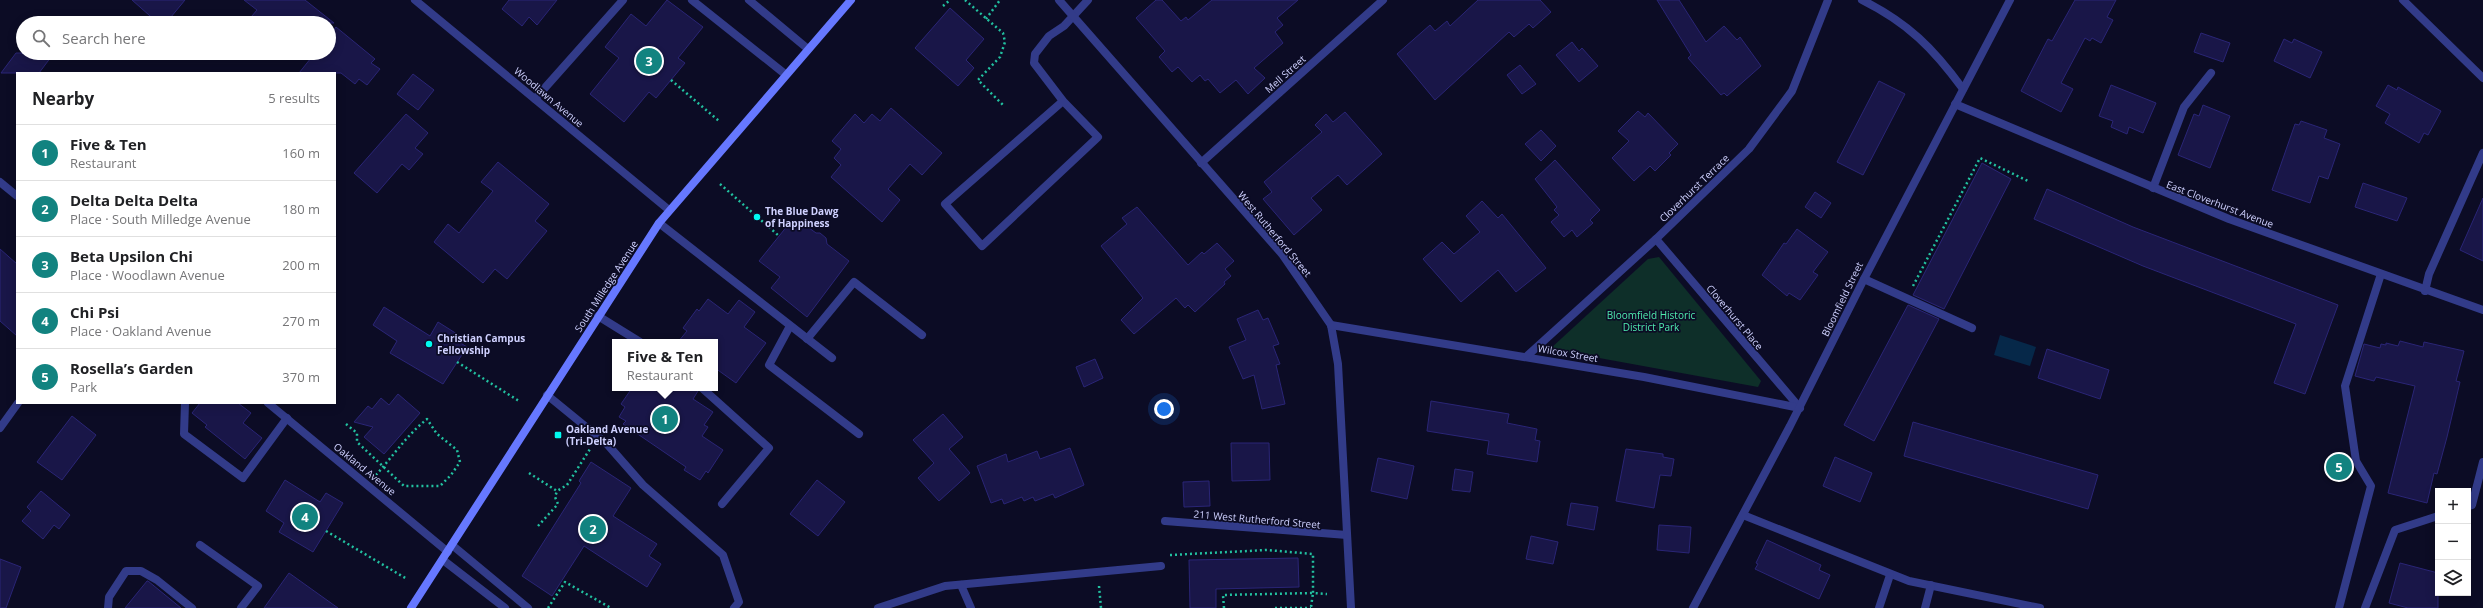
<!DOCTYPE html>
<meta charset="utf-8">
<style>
body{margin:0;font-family:"Open Sans",sans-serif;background:#f6f6f6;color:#202124}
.controls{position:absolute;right:12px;bottom:12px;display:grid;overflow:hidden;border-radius:0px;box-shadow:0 2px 10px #0003}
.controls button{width:36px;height:36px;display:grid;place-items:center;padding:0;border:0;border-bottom:1px solid #e0e0e0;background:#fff;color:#202124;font:20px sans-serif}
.you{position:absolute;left:1164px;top:409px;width:14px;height:14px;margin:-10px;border:3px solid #fff;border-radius:50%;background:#1a73e8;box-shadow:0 0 0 6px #1a73e833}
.badge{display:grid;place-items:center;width:26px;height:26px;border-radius:50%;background:#128380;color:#fff;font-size:13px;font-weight:700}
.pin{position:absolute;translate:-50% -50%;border:2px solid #fff;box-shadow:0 1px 4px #0006}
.popup{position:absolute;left:612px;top:339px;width:106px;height:52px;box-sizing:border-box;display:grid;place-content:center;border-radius:0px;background:#fff;filter:drop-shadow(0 1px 3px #0005);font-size:13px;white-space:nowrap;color:#757577}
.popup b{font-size:15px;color:#202124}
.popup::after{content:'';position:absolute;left:50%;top:100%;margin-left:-8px;border:8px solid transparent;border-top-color:#fff}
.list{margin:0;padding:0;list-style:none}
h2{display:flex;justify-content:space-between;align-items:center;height:52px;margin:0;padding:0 16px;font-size:17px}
h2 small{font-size:13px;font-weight:400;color:#757577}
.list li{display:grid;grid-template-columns:26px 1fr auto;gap:12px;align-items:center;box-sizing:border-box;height:56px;padding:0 16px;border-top:1px solid #e0e0e0}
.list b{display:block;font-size:15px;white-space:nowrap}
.list p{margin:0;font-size:13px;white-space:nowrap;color:#757577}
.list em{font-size:13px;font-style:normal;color:#757577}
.icon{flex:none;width:22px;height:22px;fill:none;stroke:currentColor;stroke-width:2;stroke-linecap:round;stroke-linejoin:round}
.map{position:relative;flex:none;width:2483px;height:608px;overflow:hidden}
.search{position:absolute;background:#fff;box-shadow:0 2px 10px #0003;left:16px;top:16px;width:320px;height:44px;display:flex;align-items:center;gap:10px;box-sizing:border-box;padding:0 14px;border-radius:22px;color:#757577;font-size:15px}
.panel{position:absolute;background:#fff;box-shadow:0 2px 10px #0003;left:16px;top:72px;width:320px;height:332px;border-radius:0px}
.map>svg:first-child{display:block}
</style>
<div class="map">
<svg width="2483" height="608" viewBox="0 0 2483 608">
<rect width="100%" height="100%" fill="#0c0c25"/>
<path fill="#0e2f29" d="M1659,257L1761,381L1758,387L1550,349L1648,259Z"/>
<path fill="#062849" d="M2000,335L2036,347L2030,366L1994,355Z"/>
<g fill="#191648" stroke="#2a2576">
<path d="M132,0H185L166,23H158Z"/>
<path d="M244,0H305L334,23H246L257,10Z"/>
<path d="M509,0H557L537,25L529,17L522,26L502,9Z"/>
<path d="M667,0L703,27L678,58L685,63L656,98L649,92L624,122L590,94L619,58L605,47L631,14L646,26Z"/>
<path d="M1156,0H1162L1181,21L1186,17L1188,20L1212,0H1298L1277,18L1283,25L1275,32L1283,43L1254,68L1265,78L1248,94L1236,80L1220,93L1208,79L1205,81L1200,75L1192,82L1178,67L1172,72L1159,57L1165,51L1136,18Z"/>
<path d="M1478,0H1540L1551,12L1533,28L1529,24L1514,37L1509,32L1435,100L1397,54L1430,25L1435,31L1447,21L1450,26Z"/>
<path d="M1657,0H1679L1706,42L1724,26L1737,40L1740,37L1761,66L1727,96L1724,93L1721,95L1688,58L1691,55Z"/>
<path d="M2075,0H2116L2107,17L2113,20L2101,43L2092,38L2090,41L2085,38L2061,83L2073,89L2061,112L2021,91L2048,39L2052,41Z"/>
<path d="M950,8L984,39L966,60L974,68L958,86L915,48Z"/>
<path d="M336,27L375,59L371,63L380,69L367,85L359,79L355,84L341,73H299L315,53H329V36Z"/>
<path d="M2201,33L2230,43L2223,62L2194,52Z"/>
<path d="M2284,39L2292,43L2294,39L2322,52L2310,78L2274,61Z"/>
<path d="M1572,42L1579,51L1582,48L1598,66L1579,82L1556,55Z"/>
<path d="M16,53H54L39,73H1Z"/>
<path d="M1520,65L1536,84L1522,94L1507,75Z"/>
<path d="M413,74L434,90L418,110L397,94Z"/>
<path d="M1879,81L1905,94L1863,175L1837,162Z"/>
<path d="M2111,85L2156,103L2143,133L2129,127L2127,134L2111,127L2113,121L2099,116Z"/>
<path d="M2388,85L2397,90L2398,87L2441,111L2428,135L2424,133L2419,143L2385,123L2390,114L2376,106Z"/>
<path d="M2203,105L2230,116L2210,168L2178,155L2194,114L2199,116Z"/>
<path d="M891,108L942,153L922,175L910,164L888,189L900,200L882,222L831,177L841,165L834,158L841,149L832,141L855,114L864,123L872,114L880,121Z"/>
<path d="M1638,111L1645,117L1648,113L1678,144L1669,153L1671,155L1655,171L1650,166L1634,181L1612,158L1629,141L1618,131Z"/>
<path d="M1345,112L1382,154L1347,185L1338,175L1311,198L1322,210L1294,235L1263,199L1272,192L1264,182L1322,132L1315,125L1326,114L1333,122Z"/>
<path d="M406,114L428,133L415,148L423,154L409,170L402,164L377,193L354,173Z"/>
<path d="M2301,121L2327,130L2324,138L2340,144L2328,179L2319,176L2310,203L2272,190L2295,124L2299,125Z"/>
<path d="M1541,130L1556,146L1541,161L1525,144Z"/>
<path d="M1555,160L1600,210L1590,220L1593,223L1577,237L1572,230L1564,237L1551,222L1559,215L1554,210L1557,207L1535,179Z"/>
<path d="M498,162L549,204L535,221L547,231L507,279L495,269L483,283L434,242L448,224L459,233L493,191L481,182Z"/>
<path d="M1982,163L2011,179L1944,309L1913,295Z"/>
<path d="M2363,183L2407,198L2397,221L2355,207Z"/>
<path d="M2047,189L2133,227L2338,305L2305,394L2274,383L2296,324L2143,266L2034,219Z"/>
<path d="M1815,192L1831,203L1821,218L1805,207Z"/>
<path d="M2483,198V261L2460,250Z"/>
<path d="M1482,201L1498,218L1502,214L1546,268L1516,292L1498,270L1461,302L1423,259L1442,242L1454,254L1480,232L1466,216Z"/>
<path d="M1137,207L1188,265L1202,252L1204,254L1217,243L1234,261L1225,269L1231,276L1224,282L1225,284L1195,312L1188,305L1185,308L1176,298L1134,334L1121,320L1143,298L1101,246L1127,224L1122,218Z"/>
<path d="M792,220L798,225L801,222L816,233H820L826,238L827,244L849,261L807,317L771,288L780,277L759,261Z"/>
<path d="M1797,229L1828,252L1813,272L1818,275L1800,300L1789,293L1787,296L1762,275L1784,243L1786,244Z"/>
<path d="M0,249L17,264V336L0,321Z"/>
<path d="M708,299L728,314L739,300L755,312L744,327L766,343L736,383L715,368V342H678L687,331L683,328L697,309L699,311Z"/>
<path d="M1908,305L1939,319L1874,441L1844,425Z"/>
<path d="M384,307L430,336L438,322L457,334L454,339L467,347L443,384L390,353L397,341L373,325Z"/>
<path d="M1258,310L1263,320L1268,318L1279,344L1273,346L1280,364L1276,365L1285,404L1262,409L1254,375L1243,379L1229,347L1246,340L1237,319Z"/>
<path d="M2400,341L2423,347L2424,342L2464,351L2456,381L2460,382L2447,437L2437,474L2434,473L2427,503L2388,493L2415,386L2376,377L2374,381L2355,376L2364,344L2380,348L2381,344L2386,345V343L2398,346Z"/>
<path d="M2047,349L2109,370L2100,399L2038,378Z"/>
<path d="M1095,359L1103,378L1084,387L1076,367Z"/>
<path d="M632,388H697L698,391L693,399L713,412L704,425L708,427L702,436L723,450L708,473L706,471L700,480L684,470L686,467L623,424L626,421L619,417L625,407L621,404Z"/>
<path d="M398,394L420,413L384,454L364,437L373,427L354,422L368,406L372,409L381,398L389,405Z"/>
<path d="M1431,401L1509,414L1507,423L1537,429L1535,440L1540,441L1537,462L1487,454L1489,441L1427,431Z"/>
<path d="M200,403H238L251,413L243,423L262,438L245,459L205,427L207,425L192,413Z"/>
<path d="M943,414L963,437L949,449L970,473L939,501L918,478L934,463L913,440Z"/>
<path d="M72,416L96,435L62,480L37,462Z"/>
<path d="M1913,422L2098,475L2088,509L1904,456Z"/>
<path d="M1231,443H1269L1270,480L1232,481Z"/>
<path d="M1070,448L1084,485L1055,498L1053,494L1035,501L1033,497L1024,501L1022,497L1004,504L1002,499L991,503L977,466L1006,454L1008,462L1037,451L1040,459Z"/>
<path d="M1626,449L1663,454V457L1674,459L1671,476L1660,475L1654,508L1616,501Z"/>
<path d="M1835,457L1872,473L1860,502L1823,486Z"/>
<path d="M1378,458L1414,466L1407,499L1371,491Z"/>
<path d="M591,462L631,488L613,516L657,544L649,556L661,564L647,587L584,546L552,596L522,576L581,483L579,481Z"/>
<path d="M1455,469L1473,472L1470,492L1452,490Z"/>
<path d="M285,480L320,502L326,493L343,503L313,552L279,532L284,523L266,511Z"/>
<path d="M817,480L845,502L818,536L790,514Z"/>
<path d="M1209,481L1210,506L1184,507L1183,482Z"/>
<path d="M41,491L70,515L59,529L54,525L43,539L22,521L31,511L27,507Z"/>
<path d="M1571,503L1598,507L1594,530L1567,525Z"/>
<path d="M1659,525L1691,527L1689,553L1657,550Z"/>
<path d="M1531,536L1558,542L1553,564L1526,559Z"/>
<path d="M1767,540L1821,565L1819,570L1830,575L1819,599L1755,569L1758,564L1756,563Z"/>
<path d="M1298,558L1299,587L1216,589V608H1190L1189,560Z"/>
<path d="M0,559L21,567L6,608H0Z"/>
<path d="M2400,563L2438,573V608H2408L2389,603Z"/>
<path d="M289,573L338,608H264Z"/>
<path d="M147,581H148L181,608H125Z"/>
</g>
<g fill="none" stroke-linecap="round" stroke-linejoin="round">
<g stroke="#22c1a0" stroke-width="2.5" stroke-dasharray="2 3" stroke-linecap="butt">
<path d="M965,0L1003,33L1005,42L1000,57L978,80L1004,106"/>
<path d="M943,6L950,0"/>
<path d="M986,19L1000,0"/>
<path d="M671,80L719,121"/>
<path d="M720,184L779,236"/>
<path d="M1913,286L1980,158L2030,182"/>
<path d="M457,362L519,401"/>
<path d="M346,424L357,433V442L404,486H440L451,475L460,462L457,450L437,434L427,419C407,435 393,456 376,475"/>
<path d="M529,473L557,491L567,485L590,449"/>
<path d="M538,526L558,504L555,497L557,491"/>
<path d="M326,531L407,579"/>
<path d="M1170,555L1267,550L1313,554V593L1327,594"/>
<path d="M1099,586L1101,608"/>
<path d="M548,608L565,582L611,608"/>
<path d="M1224,608L1223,595L1313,593L1311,607"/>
<path d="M1275,608H1311"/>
</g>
<g stroke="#323b89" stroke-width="8">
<path d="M692,0L785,74"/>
<path d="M749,0L808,49"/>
<path d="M535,99L623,0"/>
<path d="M1063,101L1098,137L982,246L945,204L1063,101L1034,63L1035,54L1049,36L1064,26L1088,0"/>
<path d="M2153,188L2184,107L2211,73"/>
<path d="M659,223L832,358"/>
<path d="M1864,279L1972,328"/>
<path d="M2425,291L2429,274L2483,153"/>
<path d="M598,316L640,342"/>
<path d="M790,326L769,365L859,434"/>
<path d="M807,339L854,282L922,335"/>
<path d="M702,388L769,448L722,504"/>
<path d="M547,395L607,444L643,485L723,555L739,602L734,608"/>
<path d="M185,403L184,434L243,478L287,418"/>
<path d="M2468,506L2472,505L2483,462"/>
<path d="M1743,515L1909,581L2040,608"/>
<path d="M1165,521L1347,535"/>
<path d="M200,545L258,586L241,608"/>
<path d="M452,545L528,608"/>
<path d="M443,560L505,608"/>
<path d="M961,585L971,608"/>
<path d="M108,608L109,597L126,571H141L157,580L192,608"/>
<path d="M878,608L945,586L1161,566"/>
<path d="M1879,608L1890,575"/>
<path d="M1925,608L1931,585"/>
<path d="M2339,608L2371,486L2356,461L2345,386L2381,274"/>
<path d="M2365,608L2395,530L2438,516"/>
</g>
<g stroke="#323b89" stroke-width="8">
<path d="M415,0L669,210"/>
<path d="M1059,0L1282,254L1331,325L1338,364L1351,608"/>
<path d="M1862,0C1908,23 1933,48 1963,89"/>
<path d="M2403,0L2483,78"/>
<path d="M1955,104L2229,219L2483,310"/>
<path d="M1201,163L1383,0"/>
<path d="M0,182L17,196"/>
<path d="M1656,239L1800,408"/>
<path d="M1331,325L1644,377L1800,408"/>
<path d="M1527,356L1656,239L1749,149L1792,91L1828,0"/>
<path d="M268,403L448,552"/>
<path d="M0,428L18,403"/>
<path d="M1693,608L1790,426L1864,279L2010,0"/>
</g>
<path stroke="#6678ff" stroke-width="8" d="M411,608L659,223L851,0"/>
</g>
<g fill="#00faf0" stroke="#0c0c25" stroke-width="1.5">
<circle cx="757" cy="217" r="4"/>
<circle cx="429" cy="344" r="4"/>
<rect x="554" y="431" width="8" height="8" rx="2"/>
</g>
<g text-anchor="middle" stroke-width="3.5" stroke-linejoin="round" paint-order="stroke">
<g font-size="10" fill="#cfd1ff" stroke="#0c0c25">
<text transform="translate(1285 74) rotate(-42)" y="4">Mell Street</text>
<text transform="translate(549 97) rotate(40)" y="4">Woodlawn Avenue</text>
<text transform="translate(1694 188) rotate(-44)" y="4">Cloverhurst Terrace</text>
<text transform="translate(2220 204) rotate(21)" y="4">East Cloverhurst Avenue</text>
<text transform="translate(1275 234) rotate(50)" y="4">West Rutherford Street</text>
<text transform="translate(606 286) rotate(-57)" y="4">South Milledge Avenue</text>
<text transform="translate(1842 299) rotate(-64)" y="4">Bloomfield Street</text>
<text transform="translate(1735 317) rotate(50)" y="4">Cloverhurst Place</text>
<text transform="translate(1568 353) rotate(10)" y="4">Wilcox Street</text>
<text transform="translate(365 469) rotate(39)" y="4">Oakland Avenue</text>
<text transform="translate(1257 519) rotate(5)" y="4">211 West Rutherford Street</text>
</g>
<g font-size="10" font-weight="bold" fill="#cfd1ff" stroke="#0c0c25" text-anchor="start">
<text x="765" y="215">The Blue Dawg<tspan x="765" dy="12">of Happiness</tspan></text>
<text x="437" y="342">Christian Campus<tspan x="437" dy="12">Fellowship</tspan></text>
<text x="566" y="433">Oakland Avenue<tspan x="566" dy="12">(Tri-Delta)</tspan></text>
</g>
<g font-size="10" fill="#4febae" stroke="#0c0c25">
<text x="1651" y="319">Bloomfield Historic<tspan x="1651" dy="12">District Park</tspan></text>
</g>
</g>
</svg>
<div class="controls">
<button>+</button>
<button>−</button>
<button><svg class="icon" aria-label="layers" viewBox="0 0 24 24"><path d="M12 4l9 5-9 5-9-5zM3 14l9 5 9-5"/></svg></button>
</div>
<div class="you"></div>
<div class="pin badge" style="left:665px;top:419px">1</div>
<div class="popup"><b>Five &amp; Ten</b>Restaurant</div>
<div class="pin badge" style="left:593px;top:529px">2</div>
<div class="pin badge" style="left:649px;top:61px">3</div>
<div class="pin badge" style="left:305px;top:517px">4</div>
<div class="pin badge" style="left:2339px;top:467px">5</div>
<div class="search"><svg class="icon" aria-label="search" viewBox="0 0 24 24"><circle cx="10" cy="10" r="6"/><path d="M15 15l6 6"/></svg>Search here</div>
<section class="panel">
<h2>Nearby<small>5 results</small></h2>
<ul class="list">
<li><span class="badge">1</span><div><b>Five &amp; Ten</b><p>Restaurant</p></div><em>160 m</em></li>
<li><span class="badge">2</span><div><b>Delta Delta Delta</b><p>Place · South Milledge Avenue</p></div><em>180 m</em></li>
<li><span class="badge">3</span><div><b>Beta Upsilon Chi</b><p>Place · Woodlawn Avenue</p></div><em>200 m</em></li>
<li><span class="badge">4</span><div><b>Chi Psi</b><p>Place · Oakland Avenue</p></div><em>270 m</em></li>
<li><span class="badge">5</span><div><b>Rosella’s Garden</b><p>Park</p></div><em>370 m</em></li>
</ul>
</section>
</div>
